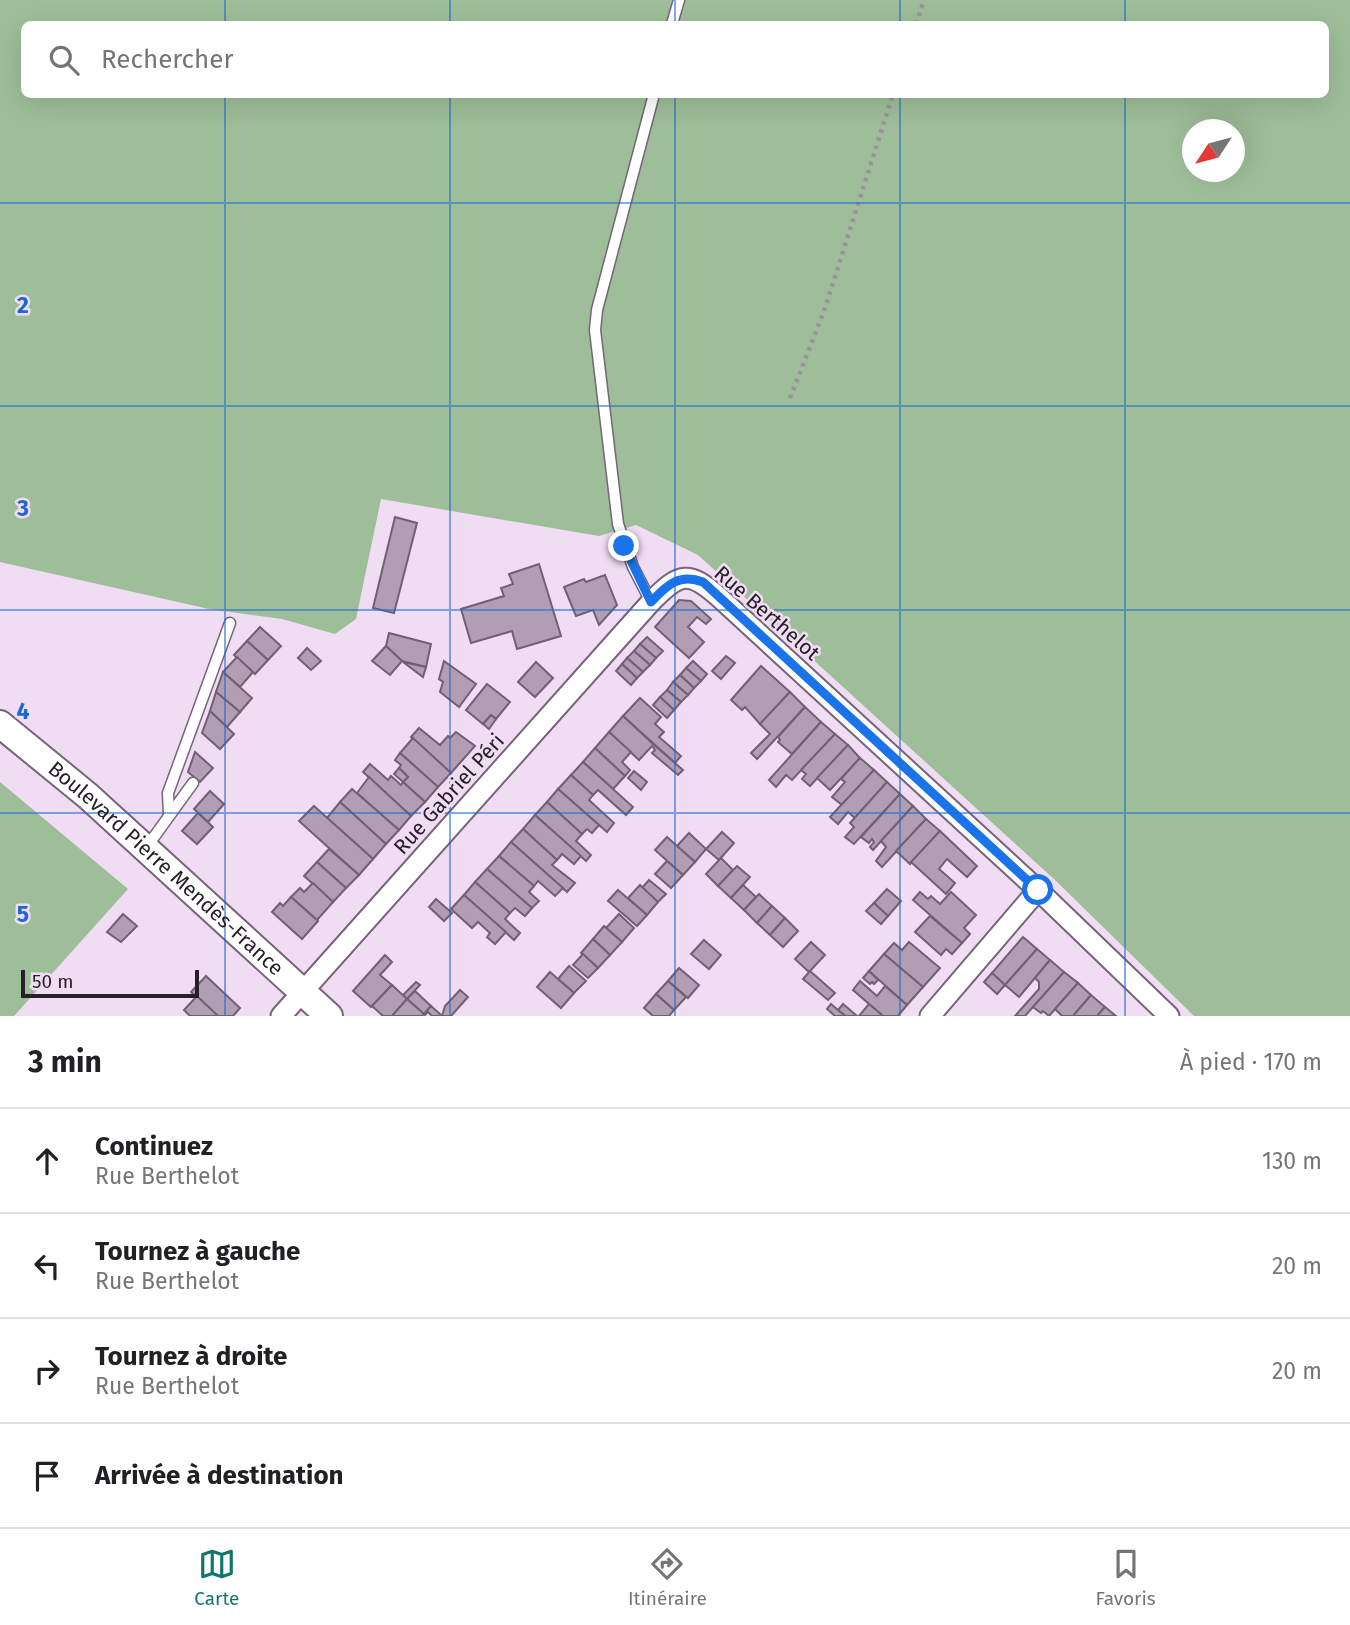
<!DOCTYPE html>
<html lang="fr">
<meta charset="utf-8">
<style>
body{margin:0;font-family:"Fira Sans",sans-serif;background:#f2f2f2;color:#202124}
.compass{position:absolute;left:1182px;top:119px;width:63px;height:63px;border-radius:50%;background:#fff;box-shadow:0 7px 28px #0002;rotate:234deg}
.scale{position:absolute;left:21px;bottom:18px;width:178px;box-sizing:border-box;padding-left:7px;border:4px solid #272028;border-top:0;font-size:19px;line-height:24px;white-space:nowrap;color:#272028;-webkit-text-stroke:5px #f0dcf3;paint-order:stroke}
.stop{position:absolute;width:21px;height:21px;margin:-16px;border:5px solid #1a73e8;border-radius:50%;background:#fff}
.stop.end{background:#1a73e8;border-color:#fff;box-shadow:0 2px 7px #0008}
.list{margin:0;padding:0;list-style:none}
h2{display:flex;justify-content:space-between;align-items:center;height:91px;margin:0;padding:0 28px;font-size:30px}
h2 small{font-size:23px;font-weight:400;color:#757577}
.list li{display:grid;grid-template-columns:46px 1fr auto;gap:21px;align-items:center;box-sizing:border-box;height:105px;padding:0 28px;border-top:2px solid #e0e0e0}
.list b{display:block;font-size:26px;white-space:nowrap}
.list p{margin:0;font-size:23px;white-space:nowrap;color:#757577}
.list em{font-size:23px;font-style:normal;color:#757577}
.icon{flex:none;width:38px;height:38px;fill:none;stroke:currentColor;stroke-width:2;stroke-linecap:round;stroke-linejoin:round}
.map{position:relative;flex:none;width:1350px;height:1016px;overflow:hidden}
.search{position:absolute;background:#fff;box-shadow:0 7px 28px #0002;left:21px;right:21px;top:21px;height:77px;display:flex;align-items:center;gap:18px;box-sizing:border-box;padding:0 24px;border-radius:10px;color:#757577;font-size:26px}
.sheet{height:511px;background:#fff}
nav{display:flex;justify-content:space-around;align-items:center;box-sizing:border-box;height:98px;border-top:2px solid #e0e0e0;background:#fff;font-size:19px;color:#757577}
nav a{display:grid;justify-items:center;gap:4px}
nav .on{color:#0f766e}
.map>svg:first-child{display:block}
</style>
<div class="map">
<svg width="1350" height="1016" viewBox="0 0 1350 1016">
<rect width="100%" height="100%" fill="#f0dcf3"/>
<g fill="#9ebe99" fill-rule="evenodd">
<path d="M0,0H1350V1016H1194L1054,879L698,555L636,525L599,536L381,499L356,619L335,634L282,619L209,609L0,562ZM24,24H1326V94H24ZM1192,130H1234V172H1192Z"/>
<path d="M0,782L128,889L14,1016H0Z"/>
</g>
<g fill="#b19eb3" stroke="#716073" stroke-width="2">
<path d="M395,517L417,523L394,613L373,608Z"/>
<path d="M539,564L561,636L517,649L512,631L471,643L461,609L504,596L501,588L513,584L509,574Z"/>
<path d="M605,575L617,605L599,625L593,610L576,616L564,587L584,579L586,582Z"/>
<path d="M679,600L691,601L711,619L706,624L697,617L688,627L704,642L689,658L655,627Z"/>
<path d="M260,627L281,646L268,660L247,641Z"/>
<path d="M389,633L431,644L426,667L402,661L386,646Z"/>
<path d="M647,637L663,651L656,658L640,644Z"/>
<path d="M247,641L268,660L255,674L234,655Z"/>
<path d="M640,644L656,658L650,665L634,651Z"/>
<path d="M386,646L402,661L390,675L372,661Z"/>
<path d="M307,648L321,661L311,670L298,658Z"/>
<path d="M634,651L650,665L643,672L627,658Z"/>
<path d="M726,656L735,663L721,679L712,671Z"/>
<path d="M237,657L253,672L240,687L223,672Z"/>
<path d="M627,658L643,672L637,678L622,664Z"/>
<path d="M444,661L476,684L459,707L440,692L443,682L439,679Z"/>
<path d="M693,661L707,674L701,681L686,668Z"/>
<path d="M403,662L426,667L423,677Z"/>
<path d="M536,662L553,678L535,697L518,682Z"/>
<path d="M622,664L637,678L631,685L616,671Z"/>
<path d="M761,666L790,692L760,724L745,707L742,710L731,700Z"/>
<path d="M686,668L701,681L694,688L680,675Z"/>
<path d="M223,672L252,698L240,712L216,692Z"/>
<path d="M680,675L694,688L688,695L673,682Z"/>
<path d="M673,682L688,695L681,702L667,690Z"/>
<path d="M487,684L510,702L496,719L491,715L483,724L466,710Z"/>
<path d="M667,690L681,702L674,710L660,697Z"/>
<path d="M216,692L240,712L227,727L210,711Z"/>
<path d="M790,692L805,707L757,759L751,753L770,734L760,724Z"/>
<path d="M660,697L674,710L667,718L653,705Z"/>
<path d="M640,698L661,717L655,724L664,732L659,737L681,756L675,763L623,716Z"/>
<path d="M805,707L821,722L792,754L778,742L780,740L778,737Z"/>
<path d="M210,711L234,734L220,749L202,733Z"/>
<path d="M491,715L496,719L489,729L483,724Z"/>
<path d="M623,716L653,744L683,770L678,775L652,753L655,750L652,746L639,760L609,732Z"/>
<path d="M821,722L835,734L792,780L786,775L776,787L769,780Z"/>
<path d="M419,728L440,745L448,736L450,738L456,732L475,746L451,773L411,737Z"/>
<path d="M609,732L631,752L622,762L630,770L625,776L595,748Z"/>
<path d="M835,734L848,745L810,786L802,779L806,774L801,770Z"/>
<path d="M413,738L451,773L438,787L400,753Z"/>
<path d="M848,745L860,758L830,790L817,778Z"/>
<path d="M595,748L625,776L613,789L583,762Z"/>
<path d="M195,752L213,768L200,782L188,772Z"/>
<path d="M400,753L438,787L425,802L403,782L408,777L399,768L401,765L395,760Z"/>
<path d="M860,758L874,770L842,805L832,797L845,782L841,779Z"/>
<path d="M583,762L633,807L626,815L598,790L593,795L571,775Z"/>
<path d="M370,764L388,780L391,776L401,785L403,782L425,802L411,816L363,772Z"/>
<path d="M399,768L408,777L403,782L394,774Z"/>
<path d="M874,770L887,782L855,818L848,812L838,824L830,817Z"/>
<path d="M634,771L647,782L641,790L628,778Z"/>
<path d="M571,775L593,795L589,800L614,823L607,832L558,789Z"/>
<path d="M369,777L411,816L399,830L357,793Z"/>
<path d="M887,782L900,794L854,844L845,837L854,827L850,823Z"/>
<path d="M352,789L399,830L386,844L340,802Z"/>
<path d="M558,789L599,825L592,833L587,829L582,834L547,802Z"/>
<path d="M210,791L224,804L208,822L194,809Z"/>
<path d="M900,794L913,806L873,850L870,847L874,842L872,839L869,843L861,837Z"/>
<path d="M340,802L386,844L373,859L327,818Z"/>
<path d="M547,802L582,834L576,841L591,855L586,861L535,815Z"/>
<path d="M314,806L373,859L359,875L299,821Z"/>
<path d="M913,806L926,819L882,867L876,861L886,847L881,841Z"/>
<path d="M198,813L213,827L197,844L182,831Z"/>
<path d="M535,815L581,856L574,864L562,854L557,860L523,829Z"/>
<path d="M926,819L940,831L910,864L896,851Z"/>
<path d="M523,829L557,860L552,865L575,883L567,892L511,842Z"/>
<path d="M940,831L977,866L967,877L947,859L939,869L955,883L946,894L911,862Z"/>
<path d="M722,832L734,843L719,860L706,849Z"/>
<path d="M689,833L706,849L695,862L677,846Z"/>
<path d="M667,837L695,862L683,875L655,850Z"/>
<path d="M511,842L563,888L555,896L538,881L534,886L499,856Z"/>
<path d="M329,849L359,875L346,888L317,862Z"/>
<path d="M499,856L534,886L529,892L539,901L532,908L487,869Z"/>
<path d="M721,858L733,870L718,886L706,874Z"/>
<path d="M667,861L683,875L671,888L655,874Z"/>
<path d="M317,862L346,888L333,902L304,876Z"/>
<path d="M737,866L750,877L731,898L718,886Z"/>
<path d="M487,869L532,908L525,916L515,908L510,913L475,882Z"/>
<path d="M649,880L666,894L658,902L642,888Z"/>
<path d="M475,882L510,913L505,919L520,933L514,940L464,895Z"/>
<path d="M313,883L333,902L317,920L291,897L300,888L304,892Z"/>
<path d="M640,885L658,902L647,915L628,898Z"/>
<path d="M743,885L756,897L744,910L731,898Z"/>
<path d="M887,889L901,901L888,916L874,903Z"/>
<path d="M618,890L647,915L637,926L608,901Z"/>
<path d="M920,892L928,899L931,896L940,904L951,892L976,915L964,928L970,934L962,943L913,900Z"/>
<path d="M759,894L772,906L757,923L744,910Z"/>
<path d="M464,895L506,932L495,944L487,937L490,933L478,922L472,928L451,909Z"/>
<path d="M291,897L318,921L302,939L272,912L280,903L283,906Z"/>
<path d="M436,899L452,913L444,921L429,907Z"/>
<path d="M874,903L888,916L881,924L866,911Z"/>
<path d="M772,906L785,918L770,935L757,923Z"/>
<path d="M123,914L137,926L121,942L107,932Z"/>
<path d="M619,914L634,928L622,942L606,928Z"/>
<path d="M930,916L962,943L952,954L946,949L941,955L915,932Z"/>
<path d="M785,918L798,931L783,947L770,935Z"/>
<path d="M604,926L622,942L610,955L593,939Z"/>
<path d="M1023,937L1037,949L1005,985L992,973Z"/>
<path d="M593,939L610,955L598,968L581,953Z"/>
<path d="M704,940L721,955L709,969L691,954Z"/>
<path d="M811,942L825,955L809,972L795,959Z"/>
<path d="M909,942L940,968L923,987L884,954L894,943L902,950Z"/>
<path d="M1037,949L1050,960L1019,997L1005,985Z"/>
<path d="M583,954L598,968L588,978L573,965Z"/>
<path d="M884,954L923,987L907,1005L869,971Z"/>
<path d="M385,955L392,962L380,975L392,985L371,1007L353,991Z"/>
<path d="M1050,960L1064,972L1025,1016H1015L1039,989V982L1035,978Z"/>
<path d="M569,966L586,981L574,993L558,979Z"/>
<path d="M679,968L699,985L688,998L668,981Z"/>
<path d="M810,971L835,993L828,1000L803,979Z"/>
<path d="M869,971L878,980L874,984L872,982L870,984L863,978Z"/>
<path d="M550,972L574,993L561,1008L537,987Z"/>
<path d="M1064,972L1078,983L1049,1016L1043,1011L1041,1013L1033,1007Z"/>
<path d="M992,973L1005,985L997,994L984,982Z"/>
<path d="M206,976L240,1008L233,1016H218L191,992Z"/>
<path d="M668,981L686,997L674,1010L656,994Z"/>
<path d="M860,981L877,996L885,986L907,1005L898,1016H883L853,990Z"/>
<path d="M416,982L420,985L407,999L403,995Z"/>
<path d="M1078,983L1091,995L1073,1016H1062L1055,1009Z"/>
<path d="M392,985L407,999L392,1016H383L372,1006Z"/>
<path d="M460,990L468,997L451,1016H442L445,1006Z"/>
<path d="M415,991L431,1006L424,1014L407,999Z"/>
<path d="M656,994L674,1010L669,1016H653L644,1008Z"/>
<path d="M1091,995L1105,1007L1097,1016H1073Z"/>
<path d="M197,996L218,1016H190L184,1010Z"/>
<path d="M407,999L424,1014L422,1016H392Z"/>
<path d="M831,1004L838,1010L846,1016H835L827,1009Z"/>
<path d="M843,1004L857,1016H846L838,1010Z"/>
<path d="M869,1004L883,1016H859Z"/>
<path d="M431,1006L441,1015L442,1016H432L428,1012L425,1015L424,1014Z"/>
<path d="M1105,1007L1116,1016H1097Z"/>
</g>
<g fill="none" stroke-linecap="round" stroke-linejoin="round">
<g stroke="#766478" stroke-width="13">
<g id="lane">
<path d="M672,24L679,0"/>
<path d="M651,602L633,567L618,524L595,330L597,310L654,94"/>
<path d="M169,815L168,793L230,623"/>
<path d="M146,848L193,783"/>
</g>
</g>
<g stroke="#766478" stroke-width="23">
<g id="street">
<path d="M281,1016L651,602C680,572 689,570 720,598L1038,890L1169,1016"/>
<path d="M930,1016L1038,890"/>
</g>
</g>
<g stroke="#766478" stroke-width="30">
<g id="secondary">
<path id="s1" d="M0,724L88,796L329,1016"/>
</g>
</g>
<g stroke="#a091a2" stroke-width="4.5" stroke-dasharray="3.5 5" stroke-linecap="butt">
<path d="M916,24L924,0"/>
<path d="M790,398L824,311L893,94"/>
</g>
<use href="#lane" stroke="#fff" stroke-width="10"/>
<use href="#street" stroke="#fff" stroke-width="19"/>
<use href="#secondary" stroke="#fff" stroke-width="26"/>
</g>
<g fill="none" stroke-linecap="round" stroke-linejoin="round">
<path stroke="#1a73e8" stroke-width="9" d="M624,546L651,602C667,585 679,573 703,582L1038,890"/>
</g>
<path fill="none" stroke="#1b68d3" stroke-width="2" stroke-opacity="0.55" d="M225,0V24M450,0V24M675,0V24M900,0V24M1125,0V24M225,94V1016M450,94V1016M675,94V1016M900,94V1016M1125,94V1016M0,203H1350M0,406H1350M0,610H1350M0,813H1350"/>
<g text-anchor="middle" stroke-width="5" stroke-linejoin="round" paint-order="stroke">
<g font-size="21" fill="#272028" stroke="#f0dcf3">
<text transform="translate(767 613) rotate(41)" y="7">Rue Berthelot</text>
<text transform="translate(449 794) rotate(-48)" y="7">Rue Gabriel Péri</text>
<text dy="7" stroke="none"><textPath href="#s1" startOffset="220">Boulevard Pierre Mendès-France</textPath></text>
</g>
</g>
<g font-size="23" text-anchor="middle" font-weight="bold" fill="#1b68d3" stroke="#f0dcf3" stroke-width="5" stroke-linejoin="round" paint-order="stroke">
<text x="23" y="313">2</text>
<text x="23" y="516">3</text>
<text x="23" y="719">4</text>
<text x="23" y="922">5</text>
</g>
</svg>
<svg class="compass" viewBox="-18 -18 36 36"><path d="M0-13l5 13h-10z" fill="#e53935"/><path d="M0 13l5-13h-10z" fill="#757577"/></svg>
<div class="scale">50 m</div>
<div class="stop" style="left:1038px;top:890px"></div>
<div class="stop end" style="left:624px;top:546px"></div>
<div class="search"><svg class="icon" aria-label="search" viewBox="0 0 24 24"><circle cx="10" cy="10" r="6"/><path d="M15 15l6 6"/></svg>Rechercher</div>
</div>
<section class="sheet">
<h2>3 min<small>À pied · 170 m</small></h2>
<ul class="list">
<li><svg class="icon" aria-label="ahead" viewBox="0 0 24 24"><path d="M12 20V5M6 11l6-6 6 6"/></svg><div><b>Continuez</b><p>Rue Berthelot</p></div><em>130 m</em></li>
<li><svg class="icon" aria-label="left" viewBox="0 0 24 24"><path d="M17 20v-9H6M10 6l-5 5 5 5"/></svg><div><b>Tournez à gauche</b><p>Rue Berthelot</p></div><em>20 m</em></li>
<li><svg class="icon" aria-label="right" viewBox="0 0 24 24"><path d="M7 20v-9h11M14 6l5 5-5 5"/></svg><div><b>Tournez à droite</b><p>Rue Berthelot</p></div><em>20 m</em></li>
<li><svg class="icon" aria-label="arrive" viewBox="0 0 24 24"><path d="M6 21V4h12l-3 4 3 4H6"/></svg><div><b>Arrivée à destination</b></div></li>
</ul>
</section>
<nav>
<a class="on"><svg class="icon" aria-label="map" viewBox="0 0 24 24"><path d="M3 6l6-2 6 2 6-2v14l-6 2-6-2-6 2zM9 4v14M15 6v14"/></svg>Carte</a>
<a><svg class="icon" aria-label="directions" viewBox="0 0 24 24"><path d="M12 3l9 9-9 9-9-9zM9 14v-3h6M13 9l2 2-2 2"/></svg>Itinéraire</a>
<a><svg class="icon" aria-label="saved" viewBox="0 0 24 24"><path d="M7 4h10v16l-5-4-5 4z"/></svg>Favoris</a>
</nav>
